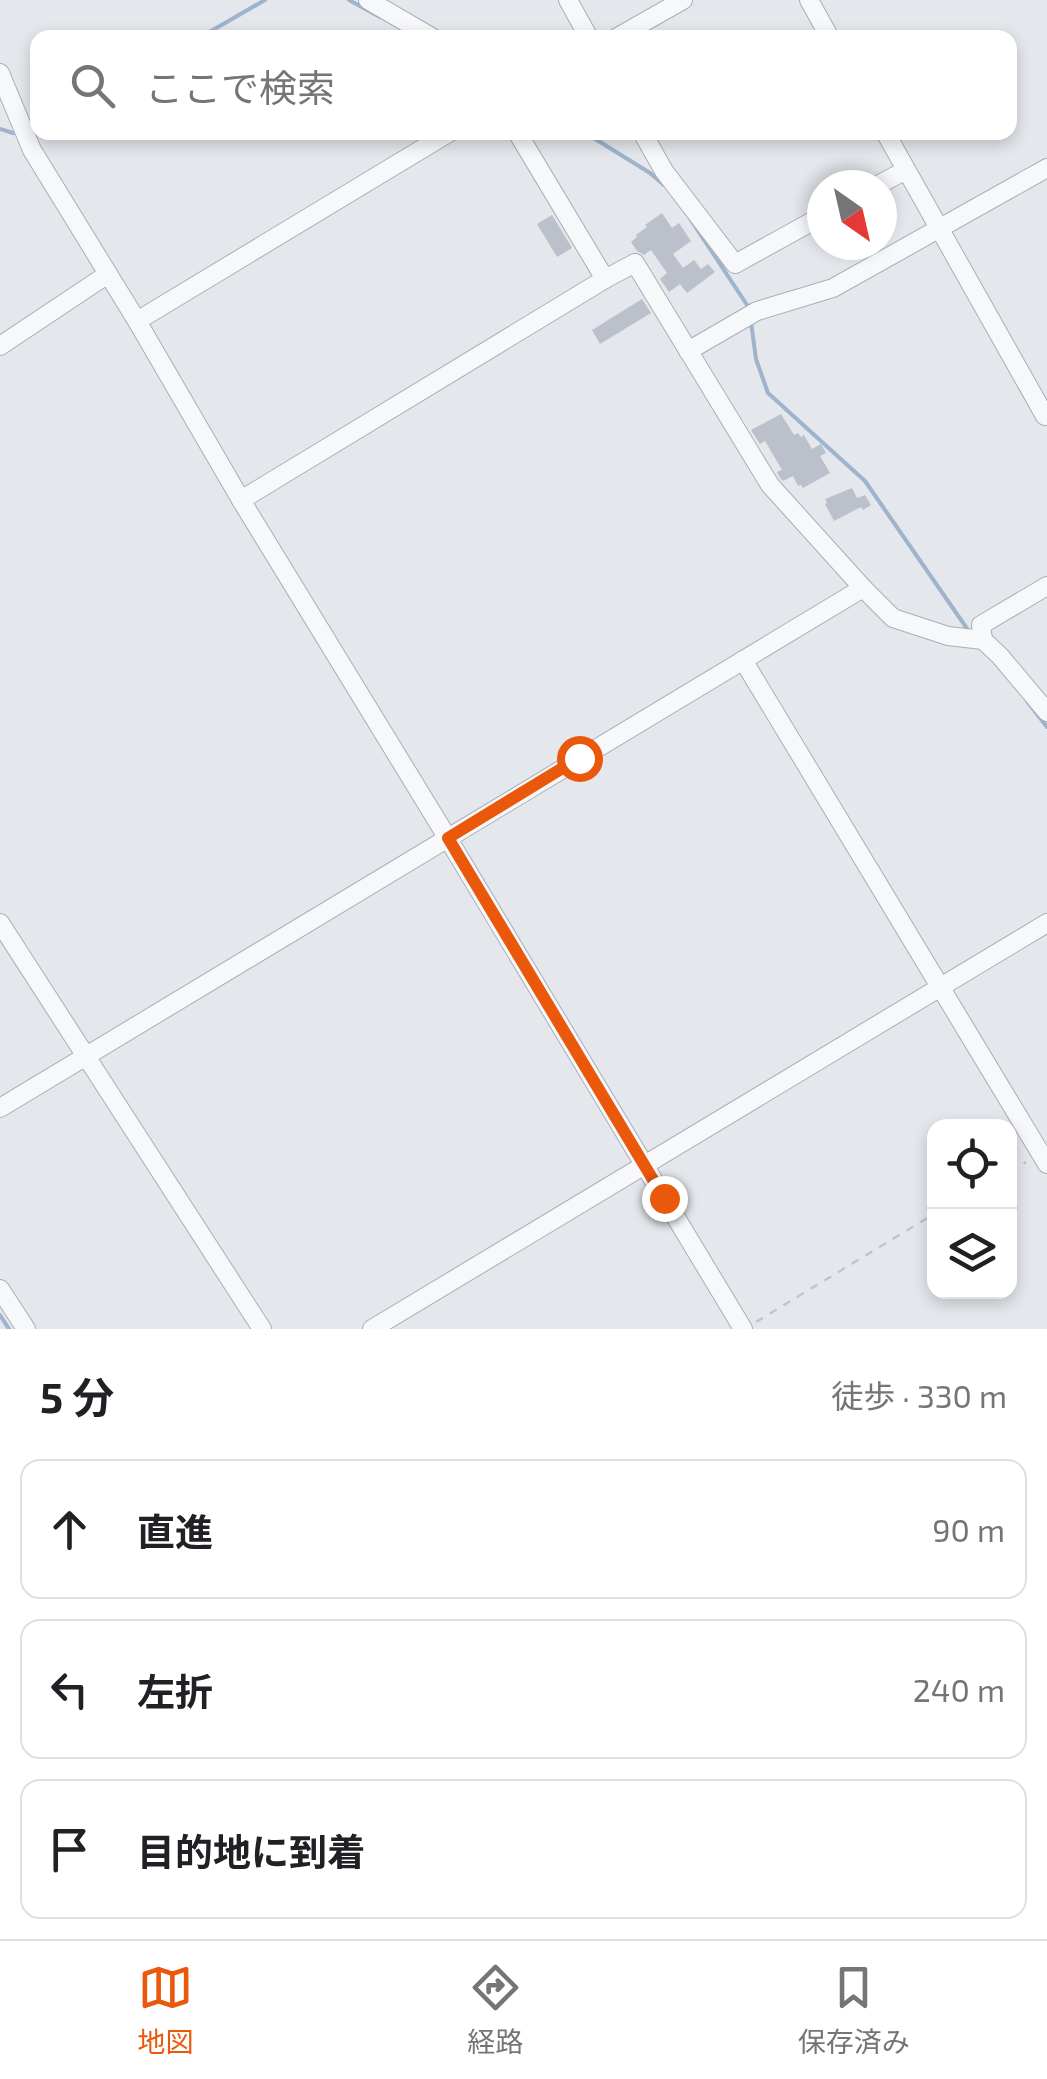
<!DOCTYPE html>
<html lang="ja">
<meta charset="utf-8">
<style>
body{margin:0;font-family:"Exo 2","Noto Sans JP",sans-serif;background:#f6f6f6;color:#202124}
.controls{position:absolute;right:30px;bottom:30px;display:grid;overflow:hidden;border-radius:20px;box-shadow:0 5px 15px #0003}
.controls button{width:90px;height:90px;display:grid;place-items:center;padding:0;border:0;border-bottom:2px solid #e0e0e0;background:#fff;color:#202124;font:50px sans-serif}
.compass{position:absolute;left:807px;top:170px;width:90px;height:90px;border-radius:50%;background:#fff;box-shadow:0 5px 15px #0003;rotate:146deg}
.stop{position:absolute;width:30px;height:30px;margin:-22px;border:8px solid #ea580c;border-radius:50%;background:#fff}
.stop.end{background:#ea580c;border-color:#fff;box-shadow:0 2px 10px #0008}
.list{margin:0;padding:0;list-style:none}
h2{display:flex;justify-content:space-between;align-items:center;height:130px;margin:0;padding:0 40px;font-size:42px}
h2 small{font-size:32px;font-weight:400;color:#757577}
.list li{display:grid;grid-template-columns:65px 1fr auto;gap:30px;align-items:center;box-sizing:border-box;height:140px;margin:0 20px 20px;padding:0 20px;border:2px solid #e0e0e0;border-radius:20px}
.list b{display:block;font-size:38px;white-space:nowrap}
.list em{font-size:32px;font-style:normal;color:#757577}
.icon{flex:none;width:55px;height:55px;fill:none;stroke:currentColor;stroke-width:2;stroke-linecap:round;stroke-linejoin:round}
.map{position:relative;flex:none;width:1047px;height:1329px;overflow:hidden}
.search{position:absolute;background:#fff;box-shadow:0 5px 15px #0003;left:30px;right:30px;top:30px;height:110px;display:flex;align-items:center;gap:25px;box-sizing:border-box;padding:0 35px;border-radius:20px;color:#757577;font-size:38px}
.sheet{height:610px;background:#fff}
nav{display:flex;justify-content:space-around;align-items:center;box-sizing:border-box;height:140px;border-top:2px solid #e0e0e0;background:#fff;font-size:28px;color:#757577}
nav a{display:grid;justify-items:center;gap:5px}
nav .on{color:#ea580c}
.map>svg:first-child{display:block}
</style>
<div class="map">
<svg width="1047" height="1329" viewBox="0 0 1047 1329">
<rect width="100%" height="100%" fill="#e4e7ec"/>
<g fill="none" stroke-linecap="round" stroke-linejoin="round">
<g stroke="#9fb4cc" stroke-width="4">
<path d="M349,0L380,17"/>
<path d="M199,38L265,0"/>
<path d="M0,129L13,133L19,132"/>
<path d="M584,132L650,173L664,185"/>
<path d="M691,220L749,308"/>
<path d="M751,322L756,359L768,393L865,481L968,630"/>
<path d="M1027,701L1047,727"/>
<path d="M0,1315L9,1329"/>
</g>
</g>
<g fill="#bbc0ca">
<path d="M662,213L672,228L679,223L691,241L673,254L683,268L694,260L701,269L708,264L715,272L687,293L680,284L669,292L660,279L667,273L651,250L644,255L637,251L631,242L637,237L636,235L647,227L645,225Z"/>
<path d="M552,215L572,248L557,257L537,224Z"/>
<path d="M642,299L651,313L600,344L592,330Z"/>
<path d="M781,414L794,435L798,433L801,437L804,435L812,449L821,444L826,453L820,456L830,473L803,488L801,485L798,486L793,476L783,481L780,478L777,472L782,470L765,441L760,444L751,430Z"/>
<path d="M852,488L857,498L865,495L871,505L863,510L861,507L834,521L825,504L827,503L825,499Z"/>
</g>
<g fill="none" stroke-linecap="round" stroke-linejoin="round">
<g stroke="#a9aeb7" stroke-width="20">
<g id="minor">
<path d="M368,0L433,38"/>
<path d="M568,0L589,38"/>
<path d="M809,0L830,38"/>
<path d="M616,38L683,0"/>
<path d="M0,73L32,150L137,321L241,500L447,837L743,1329"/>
<path d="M517,132L605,279"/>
<path d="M642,132L664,171L735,264L822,216"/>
<path d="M885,132L1045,416L1047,415"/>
<path d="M878,185L906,170"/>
<path d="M137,321L450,132"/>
<path d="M0,346L108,274"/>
<path d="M688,351L757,311L833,288L1047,168"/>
<path d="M241,500L605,279L635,263L770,485L863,588L893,618L948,636L983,640L1000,656L1047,712"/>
<path d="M983,640L981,625L1047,586"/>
<path d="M743,660L1047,1164"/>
<path d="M0,923L262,1329"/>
<path d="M0,1108L863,588"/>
<path d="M0,1289L26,1329"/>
<path d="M372,1329L1047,923"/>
</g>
</g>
<g stroke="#c2c5cb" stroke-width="2.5" stroke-dasharray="8 8" stroke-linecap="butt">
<path d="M1010,1172L1026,1162"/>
<path d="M756,1322L934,1214"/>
</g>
<use href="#minor" stroke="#f7f8fa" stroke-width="18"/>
</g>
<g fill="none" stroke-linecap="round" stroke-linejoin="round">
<path stroke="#ea580c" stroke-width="12" d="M579,758L448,838L664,1198"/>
</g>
</svg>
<div class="controls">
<button><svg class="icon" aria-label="locate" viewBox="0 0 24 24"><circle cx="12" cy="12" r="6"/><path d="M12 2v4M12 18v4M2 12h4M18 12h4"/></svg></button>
<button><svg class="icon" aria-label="layers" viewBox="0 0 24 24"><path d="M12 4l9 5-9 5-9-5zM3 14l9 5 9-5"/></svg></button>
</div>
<svg class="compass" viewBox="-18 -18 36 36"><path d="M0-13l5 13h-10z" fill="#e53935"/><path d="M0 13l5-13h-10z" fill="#757577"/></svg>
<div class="stop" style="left:579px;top:758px"></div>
<div class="stop end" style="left:664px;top:1198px"></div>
<div class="search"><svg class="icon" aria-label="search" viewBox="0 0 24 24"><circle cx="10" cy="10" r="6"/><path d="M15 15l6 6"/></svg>ここで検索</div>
</div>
<section class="sheet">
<h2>5 分<small>徒歩 · 330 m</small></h2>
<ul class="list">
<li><svg class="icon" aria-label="ahead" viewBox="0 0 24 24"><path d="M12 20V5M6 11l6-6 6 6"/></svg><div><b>直進</b></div><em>90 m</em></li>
<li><svg class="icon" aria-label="left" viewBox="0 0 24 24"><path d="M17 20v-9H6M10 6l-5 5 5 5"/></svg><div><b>左折</b></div><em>240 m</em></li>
<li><svg class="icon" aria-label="arrive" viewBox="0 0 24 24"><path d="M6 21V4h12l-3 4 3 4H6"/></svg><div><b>目的地に到着</b></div></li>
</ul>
</section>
<nav>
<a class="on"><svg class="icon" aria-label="map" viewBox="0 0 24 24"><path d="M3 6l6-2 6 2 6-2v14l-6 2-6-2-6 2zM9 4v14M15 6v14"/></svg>地図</a>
<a><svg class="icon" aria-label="directions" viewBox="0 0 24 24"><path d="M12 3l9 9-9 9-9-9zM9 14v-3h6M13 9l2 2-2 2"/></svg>経路</a>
<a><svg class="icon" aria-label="saved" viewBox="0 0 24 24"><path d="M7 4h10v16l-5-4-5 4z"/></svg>保存済み</a>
</nav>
